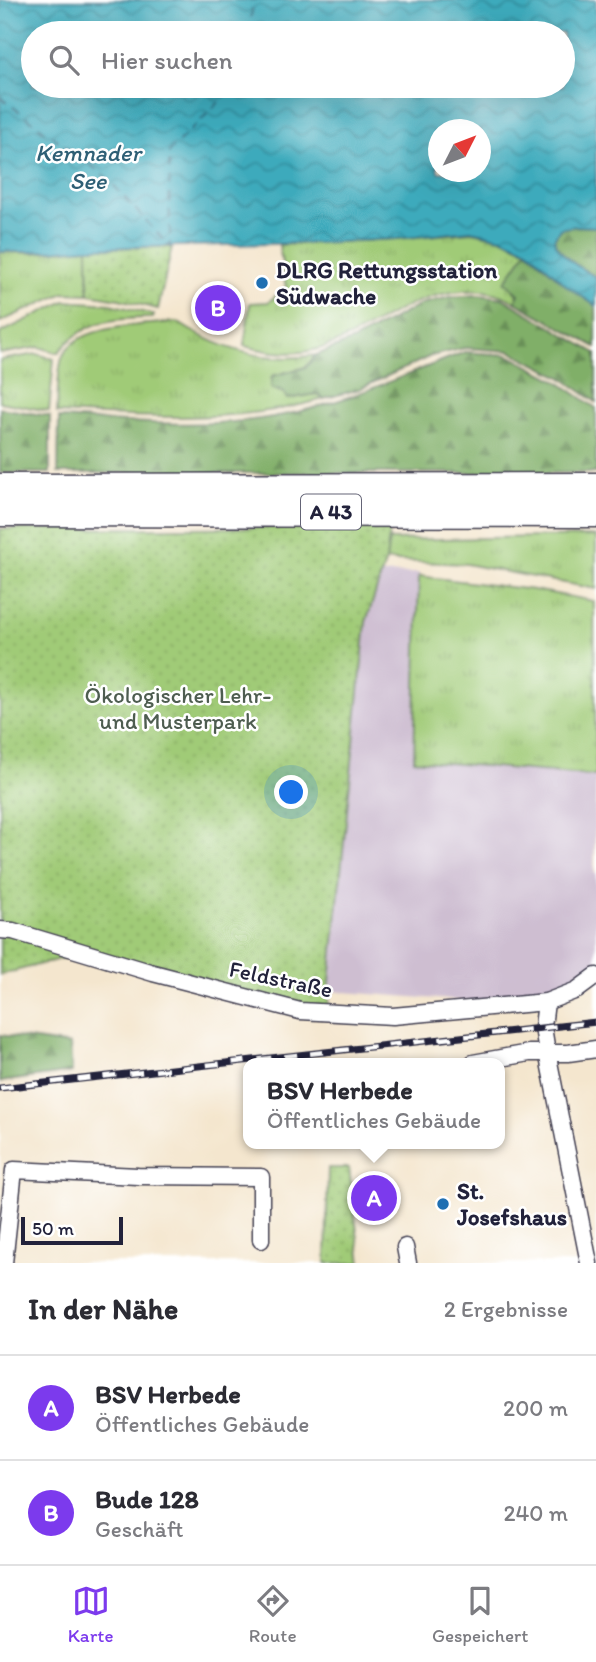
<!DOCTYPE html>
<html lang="de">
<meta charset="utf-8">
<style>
body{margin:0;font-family:Itim,sans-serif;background:#f2f2f3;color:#2b2b33}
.compass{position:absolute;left:428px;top:119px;width:63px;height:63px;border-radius:50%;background:#fff;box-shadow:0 7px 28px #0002;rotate:48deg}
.scale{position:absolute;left:21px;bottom:18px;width:102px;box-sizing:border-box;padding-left:7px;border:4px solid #22223b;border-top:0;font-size:19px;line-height:24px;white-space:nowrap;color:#22223b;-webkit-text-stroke:5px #fff;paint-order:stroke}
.you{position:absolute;left:292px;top:793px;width:24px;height:24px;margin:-18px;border:5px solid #fff;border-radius:50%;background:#1a73e8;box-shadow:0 0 0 10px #1a73e833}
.badge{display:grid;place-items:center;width:46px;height:46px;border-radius:50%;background:#7c3aed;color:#fff;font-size:23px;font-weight:700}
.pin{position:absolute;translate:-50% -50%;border:4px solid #fff;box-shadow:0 2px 7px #0006}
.popup{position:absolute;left:243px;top:1058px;width:262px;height:91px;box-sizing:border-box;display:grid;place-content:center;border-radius:14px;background:#fff;filter:drop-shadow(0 2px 5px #0005);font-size:23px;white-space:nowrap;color:#7c7c81}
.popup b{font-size:26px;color:#2b2b33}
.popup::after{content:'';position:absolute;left:50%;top:100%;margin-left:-14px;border:14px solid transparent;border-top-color:#fff}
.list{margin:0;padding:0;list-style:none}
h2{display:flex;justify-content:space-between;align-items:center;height:91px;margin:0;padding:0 28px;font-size:30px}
h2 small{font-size:23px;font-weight:400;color:#7c7c81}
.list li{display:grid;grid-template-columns:46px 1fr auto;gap:21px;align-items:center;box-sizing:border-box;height:105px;padding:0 28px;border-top:2px solid #e1e1e2}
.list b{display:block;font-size:26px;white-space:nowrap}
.list p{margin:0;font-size:23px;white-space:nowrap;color:#7c7c81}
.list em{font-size:23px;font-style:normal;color:#7c7c81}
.icon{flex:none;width:38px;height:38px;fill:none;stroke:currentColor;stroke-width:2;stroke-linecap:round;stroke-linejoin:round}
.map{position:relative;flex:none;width:596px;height:1263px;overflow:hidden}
.search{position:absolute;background:#fff;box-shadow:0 7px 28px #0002;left:21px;right:21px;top:21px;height:77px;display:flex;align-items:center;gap:18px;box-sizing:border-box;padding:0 24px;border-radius:38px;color:#7c7c81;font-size:26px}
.sheet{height:301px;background:#fff}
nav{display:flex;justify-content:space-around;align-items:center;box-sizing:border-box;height:98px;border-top:2px solid #e1e1e2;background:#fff;font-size:19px;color:#7c7c81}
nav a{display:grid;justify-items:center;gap:4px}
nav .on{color:#7c3aed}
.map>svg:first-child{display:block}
</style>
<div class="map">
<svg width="596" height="1263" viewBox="0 0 596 1263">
<defs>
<pattern id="grass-tufts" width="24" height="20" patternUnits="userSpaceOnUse" patternTransform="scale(1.75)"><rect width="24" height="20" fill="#a0cb77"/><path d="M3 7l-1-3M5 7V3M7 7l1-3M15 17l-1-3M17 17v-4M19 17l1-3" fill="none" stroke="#8aae68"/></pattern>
<pattern id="forest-firs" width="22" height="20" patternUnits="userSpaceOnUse" patternTransform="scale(1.75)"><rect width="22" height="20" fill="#80af68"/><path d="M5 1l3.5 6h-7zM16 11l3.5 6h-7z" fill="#688e57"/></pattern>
<pattern id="park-dots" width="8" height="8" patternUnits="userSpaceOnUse" patternTransform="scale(1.75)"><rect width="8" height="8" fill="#a0cb77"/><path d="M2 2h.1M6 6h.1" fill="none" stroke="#8aae68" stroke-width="1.8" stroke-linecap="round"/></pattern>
<pattern id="water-waves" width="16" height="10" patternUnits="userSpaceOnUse" patternTransform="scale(1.75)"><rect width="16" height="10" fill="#3caabc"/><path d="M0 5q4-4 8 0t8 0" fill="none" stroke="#328a9a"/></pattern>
</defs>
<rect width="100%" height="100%" fill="#fff"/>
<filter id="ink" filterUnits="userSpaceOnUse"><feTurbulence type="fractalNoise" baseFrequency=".0143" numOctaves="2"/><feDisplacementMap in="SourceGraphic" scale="14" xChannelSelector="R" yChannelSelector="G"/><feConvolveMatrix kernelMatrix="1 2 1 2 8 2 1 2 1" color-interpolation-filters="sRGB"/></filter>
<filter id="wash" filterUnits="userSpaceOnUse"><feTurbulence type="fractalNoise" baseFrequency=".00686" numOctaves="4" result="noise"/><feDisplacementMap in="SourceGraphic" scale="28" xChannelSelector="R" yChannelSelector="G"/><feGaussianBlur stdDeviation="1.57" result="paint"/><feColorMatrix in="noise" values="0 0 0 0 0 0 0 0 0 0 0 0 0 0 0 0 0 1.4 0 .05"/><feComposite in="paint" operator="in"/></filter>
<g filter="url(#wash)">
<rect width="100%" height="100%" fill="#f4e6ce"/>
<path fill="#cebed1" d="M419,573L414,760L596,776L594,872L596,874V965L582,978L479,1002L329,991L366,622L381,574Z"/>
<g fill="url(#grass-tufts)" stroke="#617659" stroke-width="2">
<path d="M472,232L501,238L527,250L506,282L518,294L515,302C499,292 482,289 463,291C403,295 368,337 314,350C289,356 268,352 244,346L250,303L268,302L286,288L279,245L396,239Z"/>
<path d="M88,248V294L64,293L0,322V252L34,253Z"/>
<path d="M65,301L111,304L154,315L153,318C112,318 85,320 58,353L39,347L0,354V333Z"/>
<path d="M177,322C219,349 266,364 316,355L306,367L272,376L271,388L284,393L289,399L316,394L324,399C237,424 147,417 57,413C58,396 57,375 62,358C74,323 148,325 177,322Z"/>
<path d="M37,354L54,359L49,411L0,402V360Z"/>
<path d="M596,536V589L466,564L375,560H386L389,540Z"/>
<path d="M419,576L534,590L594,601L596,776L414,760Z"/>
</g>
<g fill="url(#forest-firs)" stroke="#516852" stroke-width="2">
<path d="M575,226L596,227V277C580,268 560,257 554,239L560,229Z"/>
<path d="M527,250L568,287L596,306V347L515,302L519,294L505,282Z"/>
<path d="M479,295L502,298L596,353V402L561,377L510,351L465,348L431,356L359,389L324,399L316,394L288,399L284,393L271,388L272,376L306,367L316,355L356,339L421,304L450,297Z"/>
<path d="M465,352L508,355L556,380L596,408V473H58L59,418C133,422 209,430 283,415C346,403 405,374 465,352Z"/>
<path d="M0,408L50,416V473H0Z"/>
<path d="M0,1035L70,1045L72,1072L0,1082Z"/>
</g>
<g fill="url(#park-dots)" stroke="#617659" stroke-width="2">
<path d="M172,247L158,309L119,299L89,294L88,248Z"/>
<path d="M390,527L386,560L366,622L329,991V1018L75,955L0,975V529Z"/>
<path d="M328,1168H349L361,1263H326Z"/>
</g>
<path fill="url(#water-waves)" stroke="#2f667c" stroke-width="2" fill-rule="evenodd" d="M0,0H596V227L575,226L560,229L554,239C560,257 580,268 596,277V306L568,287L527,249L501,238L471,231L397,239L320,243L87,248L34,252H0ZM33,33H563V86H33ZM438,130H480V172H438Z"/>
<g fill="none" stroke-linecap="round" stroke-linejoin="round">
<g stroke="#2e5f75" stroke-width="2" stroke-dasharray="9 7" stroke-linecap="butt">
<path d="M248,33L254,0"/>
<path d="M0,97L105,176L170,247L169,152L235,86"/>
</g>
</g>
</g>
<g filter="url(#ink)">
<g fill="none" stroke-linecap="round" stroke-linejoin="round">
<g stroke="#423f51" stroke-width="19">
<g id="street">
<path d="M0,930L13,931L153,973L300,1011L393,1016L546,1002L577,990L596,976"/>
<path d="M546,1002L543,1027L547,1052L589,1263"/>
<path d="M473,1063L529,1053H568L596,1049"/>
<path d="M405,1247L408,1263"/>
<path d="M4,1263L14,1170L138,1176L261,1177V1240"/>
</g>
</g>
<g stroke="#423f51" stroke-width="33">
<g id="highway">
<path d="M0,489L596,488"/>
<path d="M0,511L596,512"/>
</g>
</g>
<use href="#street" stroke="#fff" stroke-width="16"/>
<use href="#highway" stroke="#fff" stroke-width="30"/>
<g stroke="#22223b" stroke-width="7">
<path id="rail" d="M0,1088L596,1022"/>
</g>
<use href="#rail" stroke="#fff" stroke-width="4.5" stroke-dasharray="13" stroke-linecap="butt"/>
</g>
</g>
<g fill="#1f6fb2" stroke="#fff" stroke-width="2.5">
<circle cx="262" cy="283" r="7"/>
<circle cx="443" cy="1204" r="7"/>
</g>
<g text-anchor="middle" stroke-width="5" stroke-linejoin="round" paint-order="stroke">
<rect fill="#fff" stroke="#646476" stroke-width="2" x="301" y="494.5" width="60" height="35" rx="5"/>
<g font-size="21" font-weight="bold" fill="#22223b">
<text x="331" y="519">A 43</text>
</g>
<g font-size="23" font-weight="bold" fill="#22223b" stroke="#fff" text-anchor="start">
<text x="276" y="278">DLRG Rettungsstation<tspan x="276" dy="26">Südwache</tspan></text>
<text x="457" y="1199">St.<tspan x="457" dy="26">Josefshaus</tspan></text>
</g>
<g font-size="23" fill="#4e5d50" stroke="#fff">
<text x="178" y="703">Ökologischer Lehr-<tspan x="178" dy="26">und Musterpark</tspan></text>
</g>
<g font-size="23" fill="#22223b" stroke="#fff">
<text transform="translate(281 979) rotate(12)" y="8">Feldstraße</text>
</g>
<g font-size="24" font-style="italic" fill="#2e5f75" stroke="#fff">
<text x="88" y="161">Kemnader<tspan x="88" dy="28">See</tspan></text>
</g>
</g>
</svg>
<svg class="compass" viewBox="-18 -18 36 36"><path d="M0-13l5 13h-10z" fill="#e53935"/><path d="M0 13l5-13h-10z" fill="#7c7c81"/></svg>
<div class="scale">50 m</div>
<div class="you"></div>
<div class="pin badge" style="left:374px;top:1198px">A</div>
<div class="popup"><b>BSV Herbede</b>Öffentliches Gebäude</div>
<div class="pin badge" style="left:218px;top:308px">B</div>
<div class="search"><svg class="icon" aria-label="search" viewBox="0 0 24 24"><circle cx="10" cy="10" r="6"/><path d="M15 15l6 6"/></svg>Hier suchen</div>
</div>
<section class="sheet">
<h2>In der Nähe<small>2 Ergebnisse</small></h2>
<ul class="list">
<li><span class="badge">A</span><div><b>BSV Herbede</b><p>Öffentliches Gebäude</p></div><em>200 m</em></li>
<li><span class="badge">B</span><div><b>Bude 128</b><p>Geschäft</p></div><em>240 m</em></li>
</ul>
</section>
<nav>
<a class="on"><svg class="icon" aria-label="map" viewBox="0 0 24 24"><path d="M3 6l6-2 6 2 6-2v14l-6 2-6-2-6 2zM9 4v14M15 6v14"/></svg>Karte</a>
<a><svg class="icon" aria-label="directions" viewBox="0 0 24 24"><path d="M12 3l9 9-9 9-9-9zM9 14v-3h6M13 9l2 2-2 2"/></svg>Route</a>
<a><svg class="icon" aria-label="saved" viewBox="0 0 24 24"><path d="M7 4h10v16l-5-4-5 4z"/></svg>Gespeichert</a>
</nav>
